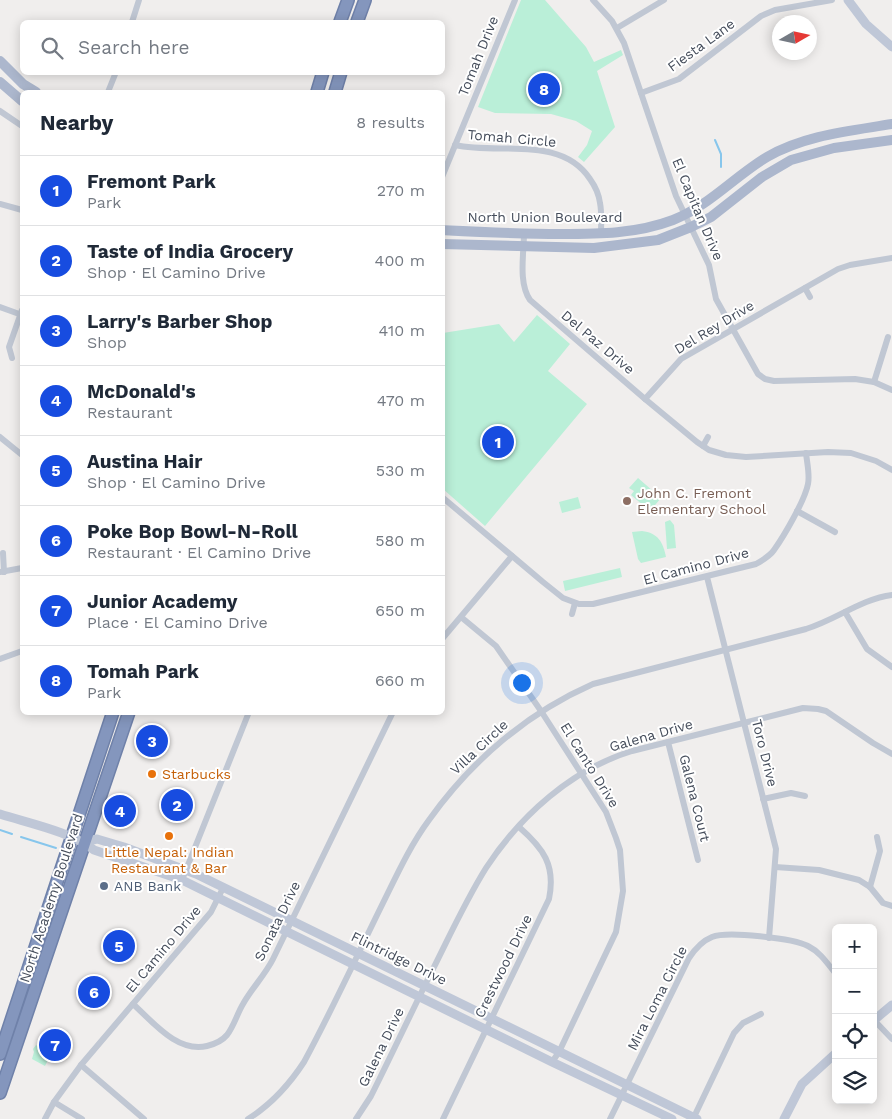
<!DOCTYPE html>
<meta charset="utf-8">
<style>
body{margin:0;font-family:"Work Sans",sans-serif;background:#f2f2f3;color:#1f2937}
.controls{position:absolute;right:15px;bottom:15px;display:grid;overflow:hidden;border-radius:8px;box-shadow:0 2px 12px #0003}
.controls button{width:45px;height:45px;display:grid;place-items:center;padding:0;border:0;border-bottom:1px solid #e0e1e3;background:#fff;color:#1f2937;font:25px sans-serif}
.compass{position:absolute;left:772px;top:15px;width:45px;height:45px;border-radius:50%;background:#fff;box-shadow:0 2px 12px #0003;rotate:81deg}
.you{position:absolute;left:521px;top:682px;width:18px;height:18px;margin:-12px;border:4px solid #fff;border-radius:50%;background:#1a73e8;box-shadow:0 0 0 8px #1a73e833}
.badge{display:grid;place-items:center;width:32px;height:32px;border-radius:50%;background:#174ce0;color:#fff;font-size:16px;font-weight:700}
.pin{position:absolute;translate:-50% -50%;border:2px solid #fff;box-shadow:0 1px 5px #0006}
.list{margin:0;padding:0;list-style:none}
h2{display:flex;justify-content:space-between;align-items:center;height:65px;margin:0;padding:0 20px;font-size:21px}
h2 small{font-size:16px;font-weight:400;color:#747a83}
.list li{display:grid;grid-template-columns:32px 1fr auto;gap:15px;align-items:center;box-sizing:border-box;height:70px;padding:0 20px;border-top:1px solid #e0e1e3}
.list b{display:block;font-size:19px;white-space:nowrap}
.list p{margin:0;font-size:16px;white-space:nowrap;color:#747a83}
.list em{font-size:16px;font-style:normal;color:#747a83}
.icon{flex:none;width:28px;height:28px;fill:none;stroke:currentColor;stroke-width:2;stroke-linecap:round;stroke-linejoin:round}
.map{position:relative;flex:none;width:892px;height:1119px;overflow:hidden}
.search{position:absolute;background:#fff;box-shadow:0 2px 12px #0003;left:20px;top:20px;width:425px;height:55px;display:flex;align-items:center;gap:12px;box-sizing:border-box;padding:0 18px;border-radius:8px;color:#747a83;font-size:19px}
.panel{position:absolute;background:#fff;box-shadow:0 2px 12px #0003;left:20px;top:90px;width:425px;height:625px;border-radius:8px}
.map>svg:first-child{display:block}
</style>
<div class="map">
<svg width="892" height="1119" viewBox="0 0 892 1119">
<rect width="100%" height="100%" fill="#f0eeed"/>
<g fill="#baefd8">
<path d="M521,0H545L586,47L594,62L621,50L623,55L597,71L615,127L584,162L578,157L587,145L592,131L576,121L551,114L495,113L478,107Z"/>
<path d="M537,315L570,344L548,371L587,404L485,526L443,489V333L499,324L514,342Z"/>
<path d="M638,478L661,498L650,511L631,495L634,491L629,488Z"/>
<path d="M578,497L581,508L562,513L559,502Z"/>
<path d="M670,520L674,525L676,548L667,549L665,522Z"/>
<path d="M642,531C658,533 663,542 666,557L641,563L638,559L632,532Z"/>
<path d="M620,568L622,577L565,591L563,581Z"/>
<path d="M36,1045L44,1050L43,1053L49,1058L45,1066L32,1059L34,1052L33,1049Z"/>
</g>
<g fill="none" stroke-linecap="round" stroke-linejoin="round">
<g stroke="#87c6ec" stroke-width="2">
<path d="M715,140L721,154V167"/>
<path d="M0,830L12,834"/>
<path d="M21,837L56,848"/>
</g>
<g stroke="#6f81a9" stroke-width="14">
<g id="highway">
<path d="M340,22L348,0"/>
<path d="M357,22L365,0"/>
<path d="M317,92L323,72"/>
<path d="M335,92L341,72"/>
<path d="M0,1054L113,712"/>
<path d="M0,1093L129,712"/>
</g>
</g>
<g stroke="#c0c7d3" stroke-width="6">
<path d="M593,0L612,21L624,43L676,196L709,265L716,299L758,374L765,379L774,381L855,379L874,382L892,390"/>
<path d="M132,22L139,0"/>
<path d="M617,28L664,0"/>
<path d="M108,92L116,72"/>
<path d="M641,93L679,79L761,16L775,10L832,0"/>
<path d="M0,111L22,126"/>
<path d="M455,145C500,155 561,135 590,179C595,186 599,195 600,203C602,213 601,224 601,234"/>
<path d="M442,177L515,0"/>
<path d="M0,204L22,210"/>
<path d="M524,233C524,254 518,282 530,300L645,399L697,442L709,450L726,455L746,457L828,452L851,453L876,461L892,470"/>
<path d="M805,288L810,297"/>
<path d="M0,307L22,315"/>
<path d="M12,358L9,347L22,310"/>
<path d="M874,382L888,337"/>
<path d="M645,399L681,359L838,269L850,265L892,258"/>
<path d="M0,437L22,455"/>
<path d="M703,446L708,437"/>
<path d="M442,497L543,582L563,598L579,604H593L756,564C763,560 770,556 774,550C784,536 805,500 808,484C810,475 807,463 806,453"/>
<path d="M797,511L835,532"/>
<path d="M3,553L4,572"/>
<path d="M0,572L22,568"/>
<path d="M707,577L776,849L769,938"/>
<path d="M845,612L867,649L892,667"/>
<path d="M572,614L575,603"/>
<path d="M461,617L496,646L541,711L606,812L616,838L620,850L623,891L616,932L559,1052L552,1062"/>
<path d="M442,639L512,556"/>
<path d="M0,659L22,651"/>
<path d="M668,742L698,860"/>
<path d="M763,799L791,793L805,796"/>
<path d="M775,867L819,870L859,880L870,887L883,903L892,906"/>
<path d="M182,880L249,712"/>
<path d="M870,887L880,851L877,837"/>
<path d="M133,1004C153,1022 177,1053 207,1046C215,1044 222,1041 227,1035C234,1026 237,1014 243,1004C252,988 265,975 273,959L393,712"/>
<path d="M873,1019L892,1039"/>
<path d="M81,1065L144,1119"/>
<path d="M54,1102L82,1119"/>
<path d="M45,1119L54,1102L81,1065L211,912L223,888"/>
<path d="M248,1119C272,1104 289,1085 304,1062C331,1012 355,960 380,909C395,879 409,847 429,820C471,761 527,713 593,684L806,629C836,620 861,599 892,595"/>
<path d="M356,1119L371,1096C392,1054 412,1011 433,969C450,935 466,900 486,868C520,816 572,769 632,751L803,708L818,709L826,711L873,743L892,754"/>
<path d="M443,1119L549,899C556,865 543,848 519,827"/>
<path d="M610,1119L689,958C695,949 702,941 712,937C727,931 793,938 808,946C820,952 827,963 836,974"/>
<path d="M693,1119L734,1033L743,1023L761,1014"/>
</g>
<g stroke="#bfc7d7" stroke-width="9">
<path d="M848,0L866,24L892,47"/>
<path d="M0,814C28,823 72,832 94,850L182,880L552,1062L672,1119"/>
<path d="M84,842L97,839L124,847L196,874L697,1119"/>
<path d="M873,1021L892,1005"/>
<path d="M784,1119L802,1084L836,1053"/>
</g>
<g stroke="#acb7cd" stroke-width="10">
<path d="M0,61L23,84L36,92"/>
<path d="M0,82L22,101"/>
<path d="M442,230C482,232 521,234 560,234C599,234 636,234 673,220C709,206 735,176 767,157C805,135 850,131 892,124"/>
<path d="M442,244L594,248L658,240L691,227L711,217L762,177L791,160L834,148L892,140"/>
</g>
<use href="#highway" stroke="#8496bd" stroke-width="11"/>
</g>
<circle fill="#8d6e63" stroke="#fff" stroke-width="2" cx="627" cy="501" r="5"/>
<g fill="#e8710a" stroke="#fff" stroke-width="2">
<circle cx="152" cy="774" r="5"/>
<circle cx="169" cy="836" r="5"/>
</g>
<circle fill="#5c6f8a" stroke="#fff" stroke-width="2" cx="104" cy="886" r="5"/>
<g text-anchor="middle" stroke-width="4" stroke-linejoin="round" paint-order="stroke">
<g font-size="14" fill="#454d5b" stroke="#fff">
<text transform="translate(701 45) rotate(-36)" y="5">Fiesta Lane</text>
<text transform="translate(478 56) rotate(-68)" y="5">Tomah Drive</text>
<text transform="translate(512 138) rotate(5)" y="5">Tomah Circle</text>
<text transform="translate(698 209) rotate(67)" y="5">El Capitan Drive</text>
<text x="545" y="222">North Union Boulevard</text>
<text transform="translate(714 327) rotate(-31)" y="5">Del Rey Drive</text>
<text transform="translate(598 342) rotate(40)" y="5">Del Paz Drive</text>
<text transform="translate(696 566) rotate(-15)" y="5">El Camino Drive</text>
<text transform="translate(651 735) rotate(-16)" y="5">Galena Drive</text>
<text transform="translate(479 747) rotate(-43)" y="5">Villa Circle</text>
<text transform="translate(765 753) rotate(76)" y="5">Toro Drive</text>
<text transform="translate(590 765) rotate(58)" y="5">El Canto Drive</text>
<text transform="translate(695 798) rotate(76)" y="5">Galena Court</text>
<text transform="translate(51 898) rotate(-72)" y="5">North Academy Boulevard</text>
<text transform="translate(277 921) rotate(-64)" y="5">Sonata Drive</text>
<text transform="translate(163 949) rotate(-50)" y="5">El Camino Drive</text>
<text transform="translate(399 958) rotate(26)" y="5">Flintridge Drive</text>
<text transform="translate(503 966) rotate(-64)" y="5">Crestwood Drive</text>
<text transform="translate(657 998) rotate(-63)" y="5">Mira Loma Circle</text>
<text transform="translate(381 1047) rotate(-64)" y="5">Galena Drive</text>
</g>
<g font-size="14" fill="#785e54" stroke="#fff" text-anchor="start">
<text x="637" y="498">John C. Fremont<tspan x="637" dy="16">Elementary School</tspan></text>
</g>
<g font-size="14" fill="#c56008" stroke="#fff" text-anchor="start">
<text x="162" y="779">Starbucks</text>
<text x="169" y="857" text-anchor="middle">Little Nepal: Indian<tspan x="169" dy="16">Restaurant &amp; Bar</tspan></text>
</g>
<g font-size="14" fill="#4e5e75" stroke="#fff" text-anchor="start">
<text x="114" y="891">ANB Bank</text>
</g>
</g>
</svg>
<div class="controls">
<button>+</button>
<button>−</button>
<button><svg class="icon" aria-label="locate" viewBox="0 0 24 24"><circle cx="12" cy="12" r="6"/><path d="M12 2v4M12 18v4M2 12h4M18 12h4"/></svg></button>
<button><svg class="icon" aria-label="layers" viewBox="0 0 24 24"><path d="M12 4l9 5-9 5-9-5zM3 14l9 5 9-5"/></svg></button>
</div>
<svg class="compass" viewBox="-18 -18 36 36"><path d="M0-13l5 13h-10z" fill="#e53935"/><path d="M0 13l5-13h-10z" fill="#747a83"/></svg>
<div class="you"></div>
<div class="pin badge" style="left:498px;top:442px">1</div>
<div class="pin badge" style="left:177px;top:805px">2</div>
<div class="pin badge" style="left:152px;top:741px">3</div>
<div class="pin badge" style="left:120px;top:811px">4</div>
<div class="pin badge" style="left:119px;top:946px">5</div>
<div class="pin badge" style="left:94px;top:992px">6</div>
<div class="pin badge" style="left:55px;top:1045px">7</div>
<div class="pin badge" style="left:544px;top:89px">8</div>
<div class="search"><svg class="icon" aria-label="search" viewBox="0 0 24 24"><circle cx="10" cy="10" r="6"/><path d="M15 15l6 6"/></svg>Search here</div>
<section class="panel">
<h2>Nearby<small>8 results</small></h2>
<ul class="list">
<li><span class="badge">1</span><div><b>Fremont Park</b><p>Park</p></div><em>270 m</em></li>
<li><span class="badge">2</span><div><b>Taste of India Grocery</b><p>Shop · El Camino Drive</p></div><em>400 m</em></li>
<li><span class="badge">3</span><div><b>Larry's Barber Shop</b><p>Shop</p></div><em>410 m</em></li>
<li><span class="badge">4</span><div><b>McDonald's</b><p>Restaurant</p></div><em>470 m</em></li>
<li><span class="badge">5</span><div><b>Austina Hair</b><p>Shop · El Camino Drive</p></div><em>530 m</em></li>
<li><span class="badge">6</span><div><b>Poke Bop Bowl-N-Roll</b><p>Restaurant · El Camino Drive</p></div><em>580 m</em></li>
<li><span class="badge">7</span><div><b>Junior Academy</b><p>Place · El Camino Drive</p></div><em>650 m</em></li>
<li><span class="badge">8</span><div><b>Tomah Park</b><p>Park</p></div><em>660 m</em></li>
</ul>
</section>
</div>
